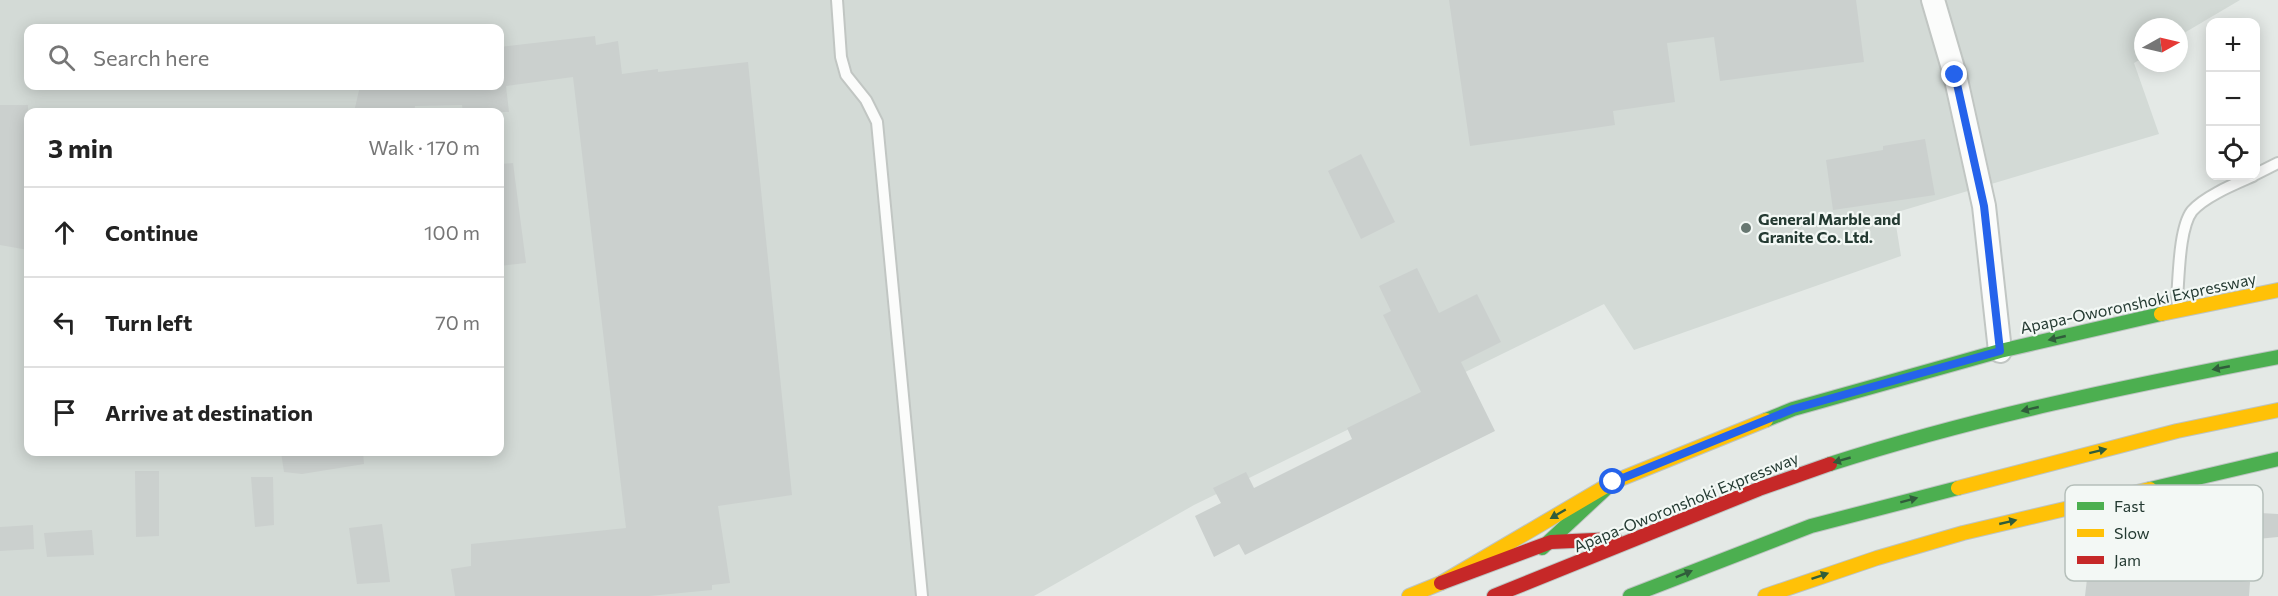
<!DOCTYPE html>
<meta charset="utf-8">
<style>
body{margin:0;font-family:Commissioner,sans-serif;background:#f6f6f6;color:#222}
.controls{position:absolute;right:18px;top:18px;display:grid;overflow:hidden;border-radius:12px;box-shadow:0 3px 15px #0003}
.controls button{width:54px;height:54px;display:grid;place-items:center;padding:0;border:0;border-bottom:2px solid #e0e0e0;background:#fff;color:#222;font:30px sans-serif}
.compass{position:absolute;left:2134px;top:18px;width:54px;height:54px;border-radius:50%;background:#fff;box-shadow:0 3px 15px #0003;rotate:82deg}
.stop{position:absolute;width:18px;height:18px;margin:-14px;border:4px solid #2563eb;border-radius:50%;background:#fff}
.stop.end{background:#2563eb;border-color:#fff;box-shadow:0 2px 6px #0008}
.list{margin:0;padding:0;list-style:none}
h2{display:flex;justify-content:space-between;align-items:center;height:78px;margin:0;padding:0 24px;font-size:26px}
h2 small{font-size:20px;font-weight:400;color:#767676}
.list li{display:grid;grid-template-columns:39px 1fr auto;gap:18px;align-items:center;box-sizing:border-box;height:90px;padding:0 24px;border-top:2px solid #e0e0e0}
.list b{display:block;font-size:22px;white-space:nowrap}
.list em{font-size:20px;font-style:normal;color:#767676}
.icon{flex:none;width:33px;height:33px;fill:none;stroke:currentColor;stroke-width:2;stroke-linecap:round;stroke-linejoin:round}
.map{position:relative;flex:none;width:2278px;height:596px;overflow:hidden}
.search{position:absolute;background:#fff;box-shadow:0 3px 15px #0003;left:24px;top:24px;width:480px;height:66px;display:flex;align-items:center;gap:15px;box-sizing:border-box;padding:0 21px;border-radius:12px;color:#767676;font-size:22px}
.panel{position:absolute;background:#fff;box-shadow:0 3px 15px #0003;left:24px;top:108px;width:480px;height:348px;border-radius:12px}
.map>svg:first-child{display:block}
</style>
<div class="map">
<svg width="2278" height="596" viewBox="0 0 2278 596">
<rect width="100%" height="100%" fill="#e4e9e6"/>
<path fill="#d3dad6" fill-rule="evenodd" d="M0,0H2240L2179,36V27H2143V58L2134,63L2159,134L1894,213L1901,256L1634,350L1604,304L1194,505L1034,596H0ZM28,28H500V86H28ZM28,112H500V452H28Z"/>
<g fill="#cbd0ce">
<path d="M1449,0H1856L1864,62L1720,81L1714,37L1667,43L1675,102L1613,111L1615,125L1470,146Z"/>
<path d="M595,36L596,45L618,41L622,74L658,69V72L748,62L792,495L718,506L730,583L712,585V590L649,596H455L451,569L471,566V544L626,528L573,77L506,86L509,112H463L462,105L415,106L414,112H354L360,86H500V47Z"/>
<path d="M0,105H28V250L0,245Z"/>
<path d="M1925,139L1935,195L1833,210L1826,160L1883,150V146Z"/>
<path d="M1361,154L1395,222L1361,239L1328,171Z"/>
<path d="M513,163L526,263L500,266V164Z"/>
<path d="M1417,268L1439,313L1477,294L1501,342L1461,362L1495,431L1245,555L1239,544L1214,557L1195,516L1221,503L1213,488L1246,472L1254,488L1352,439L1347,428L1421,392L1383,315L1391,311L1379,286Z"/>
<path d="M281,452H363L364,464L302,474L284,472Z"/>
<path d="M135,471H159V536L136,537Z"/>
<path d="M251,477H273L274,525L255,527Z"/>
<path d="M2260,513L2278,514V537L2237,541L2235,516Z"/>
<path d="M382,524L390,582L357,584L349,528Z"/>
<path d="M33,525L34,549L0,551V527Z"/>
<path d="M92,530L94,555L47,557L44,533Z"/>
<path d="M2089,562L2250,582L2249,596H2085Z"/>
</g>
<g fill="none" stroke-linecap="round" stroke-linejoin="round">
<g stroke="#c1c6c3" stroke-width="14">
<g id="lane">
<path d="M837,0L841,57L846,75L866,100L877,122L922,596"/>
<path d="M2256,174L2278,163"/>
<path d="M2178,306L2177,298C2179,276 2179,228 2192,211C2205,196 2235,184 2253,176"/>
</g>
</g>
<g stroke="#c1c6c3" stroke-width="26">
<path id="street" d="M1933,0L1955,75L1984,206L2000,351"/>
</g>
<g stroke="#bdc4c2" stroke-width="16">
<g id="fast">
<path d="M1766,420L1793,409L2000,351L2161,314"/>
<path d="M1830,464C1976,417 2127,386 2278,357"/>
<path d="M2150,489L2278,459"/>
<path d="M1542,548L1613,482"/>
<path d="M1630,596L1811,526L1958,488"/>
</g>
</g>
<g stroke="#bdc4c2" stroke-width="16">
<g id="slow">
<path d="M2161,314L2278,290"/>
<path d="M1958,488L2177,431L2278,410"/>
<path d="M1409,596L1441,583L1613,482L1766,420"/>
<path d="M1765,596L1877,558L1963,533L2150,489"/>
</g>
</g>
<g stroke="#bdc4c2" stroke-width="16">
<g id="jam">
<path d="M1441,583L1551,542L1615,539"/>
<path d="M1494,596L1759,489L1830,464"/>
</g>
</g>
<use href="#lane" stroke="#fbfcfb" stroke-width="10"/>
<use href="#street" stroke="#fbfcfb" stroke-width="22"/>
<use href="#fast" stroke="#4caf50" stroke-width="14"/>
<use href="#slow" stroke="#ffc107" stroke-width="14"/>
<use href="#jam" stroke="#c62828" stroke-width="14"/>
</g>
<defs><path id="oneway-solid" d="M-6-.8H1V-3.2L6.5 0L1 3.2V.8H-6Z" transform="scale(1.5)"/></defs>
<g fill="#305d3b">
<use href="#oneway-solid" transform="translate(2057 338) rotate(167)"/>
<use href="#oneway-solid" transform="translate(2221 368) rotate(169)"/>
<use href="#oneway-solid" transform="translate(2030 409) rotate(167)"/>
<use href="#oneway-solid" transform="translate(2098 451) rotate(-14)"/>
<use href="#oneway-solid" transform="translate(1842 460) rotate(164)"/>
<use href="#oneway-solid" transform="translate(1909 500) rotate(-15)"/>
<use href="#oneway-solid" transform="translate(1558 514) rotate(150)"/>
<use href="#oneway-solid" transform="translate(2008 522) rotate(-13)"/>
<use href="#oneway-solid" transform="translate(1684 574) rotate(-22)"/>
<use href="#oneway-solid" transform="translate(1820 576) rotate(-19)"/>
</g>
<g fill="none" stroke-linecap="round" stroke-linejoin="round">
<path stroke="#2563eb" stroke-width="8" d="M1613,482L1793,409L2000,351L1984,206L1955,75"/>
</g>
<circle fill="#677771" stroke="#f3f8f5" stroke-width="2" cx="1746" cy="228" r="6"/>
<g text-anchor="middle" stroke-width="4.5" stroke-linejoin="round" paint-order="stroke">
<g font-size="16" font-weight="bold" fill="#243a32" stroke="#f3f8f5" text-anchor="start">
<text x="1758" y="225">General Marble and<tspan x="1758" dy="18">Granite Co. Ltd.</tspan></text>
</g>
<g font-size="16" fill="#243a32" stroke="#f3f8f5">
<text transform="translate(2138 303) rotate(-12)" y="6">Apapa-Oworonshoki Expressway</text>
<text transform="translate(1686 502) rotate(-22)" y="6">Apapa-Oworonshoki Expressway</text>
</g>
</g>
<rect x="2065" y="485" width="198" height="96" rx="9" fill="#f3f8f5" stroke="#b5bfba" stroke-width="1.5"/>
<rect x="2077" y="502" width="27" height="8" fill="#4caf50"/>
<rect x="2077" y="529" width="27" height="8" fill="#ffc107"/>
<rect x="2077" y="556" width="27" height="8" fill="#c62828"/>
<g font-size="16" fill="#243a32">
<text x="2114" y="512">Fast</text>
<text x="2114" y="539">Slow</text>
<text x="2114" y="566">Jam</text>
</g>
</svg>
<div class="controls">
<button>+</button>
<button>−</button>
<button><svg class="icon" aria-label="locate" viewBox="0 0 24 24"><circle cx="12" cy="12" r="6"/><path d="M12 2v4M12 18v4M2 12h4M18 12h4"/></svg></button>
</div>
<svg class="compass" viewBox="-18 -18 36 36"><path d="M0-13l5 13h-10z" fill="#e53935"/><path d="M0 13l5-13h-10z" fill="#767676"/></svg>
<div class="stop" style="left:1613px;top:482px"></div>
<div class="stop end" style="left:1955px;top:75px"></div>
<div class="search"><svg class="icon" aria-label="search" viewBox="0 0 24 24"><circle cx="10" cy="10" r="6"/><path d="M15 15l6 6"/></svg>Search here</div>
<section class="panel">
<h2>3 min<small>Walk · 170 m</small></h2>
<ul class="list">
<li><svg class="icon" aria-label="ahead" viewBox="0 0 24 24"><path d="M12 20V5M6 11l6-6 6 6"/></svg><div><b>Continue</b></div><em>100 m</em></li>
<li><svg class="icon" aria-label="left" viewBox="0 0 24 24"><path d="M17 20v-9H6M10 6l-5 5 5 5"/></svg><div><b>Turn left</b></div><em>70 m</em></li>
<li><svg class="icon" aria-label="arrive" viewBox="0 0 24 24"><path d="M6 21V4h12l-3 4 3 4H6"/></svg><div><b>Arrive at destination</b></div></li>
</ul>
</section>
</div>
